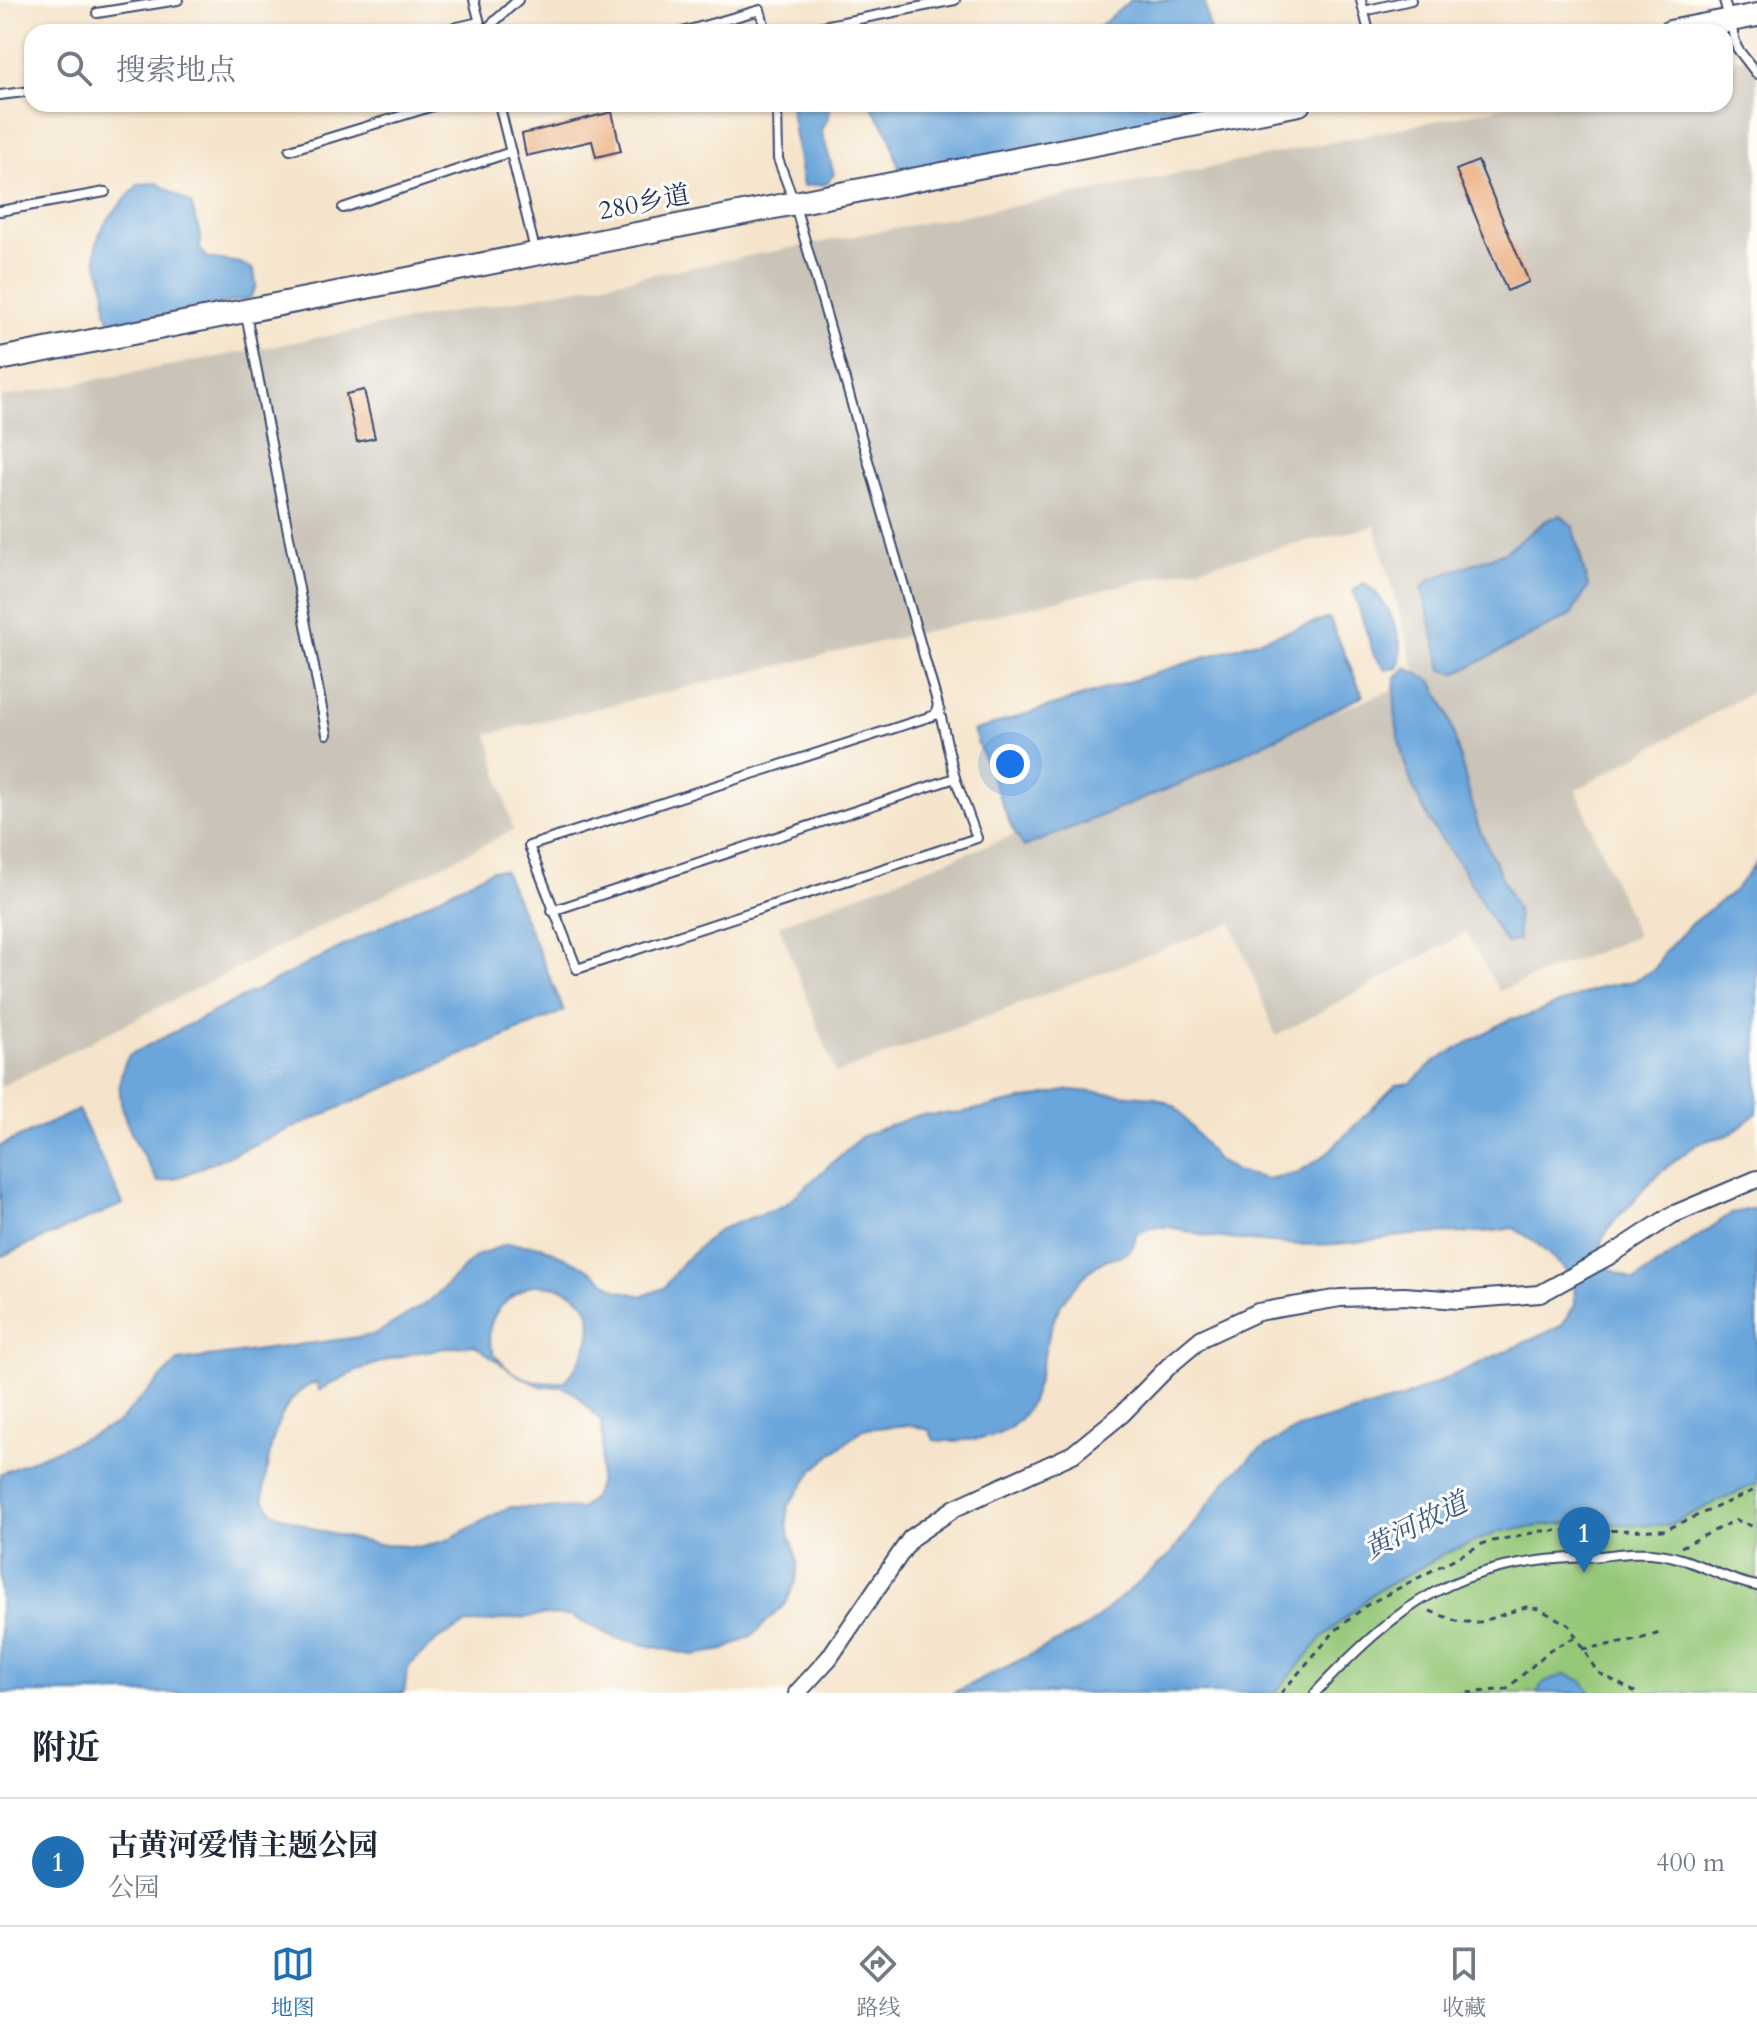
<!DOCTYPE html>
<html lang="zh">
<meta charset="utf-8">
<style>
body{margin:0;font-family:Cardo,"Noto Serif SC",serif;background:#f6f6f7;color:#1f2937}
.you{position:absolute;left:1010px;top:764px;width:28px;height:28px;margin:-20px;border:6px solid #fff;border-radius:50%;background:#1a73e8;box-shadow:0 0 0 12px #1a73e833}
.badge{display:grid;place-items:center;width:52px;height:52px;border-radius:50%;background:#1f6fb2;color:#fff;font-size:26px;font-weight:700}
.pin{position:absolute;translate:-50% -66px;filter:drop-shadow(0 2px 4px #0008)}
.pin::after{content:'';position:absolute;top:42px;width:28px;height:24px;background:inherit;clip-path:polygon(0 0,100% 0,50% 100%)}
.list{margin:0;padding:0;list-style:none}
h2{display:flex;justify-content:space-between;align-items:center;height:104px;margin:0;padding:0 32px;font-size:34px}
h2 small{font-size:26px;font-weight:400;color:#747a83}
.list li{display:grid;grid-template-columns:52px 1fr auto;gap:24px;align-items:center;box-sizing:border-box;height:128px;padding:0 32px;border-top:2px solid #e0e1e3}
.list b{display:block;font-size:30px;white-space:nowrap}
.list p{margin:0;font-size:26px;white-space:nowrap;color:#747a83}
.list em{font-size:26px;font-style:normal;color:#747a83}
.icon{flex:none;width:44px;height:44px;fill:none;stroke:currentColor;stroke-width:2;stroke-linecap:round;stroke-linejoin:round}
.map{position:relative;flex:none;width:1757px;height:1693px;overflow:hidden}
.search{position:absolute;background:#fff;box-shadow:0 2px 6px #0004;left:24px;right:24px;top:24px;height:88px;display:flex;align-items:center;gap:20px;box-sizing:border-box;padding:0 28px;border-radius:24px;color:#747a83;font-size:30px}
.sheet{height:232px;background:#fff}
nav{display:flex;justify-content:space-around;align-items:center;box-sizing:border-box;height:112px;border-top:2px solid #e0e1e3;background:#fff;font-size:22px;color:#747a83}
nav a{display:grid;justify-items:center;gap:4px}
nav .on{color:#1f6fb2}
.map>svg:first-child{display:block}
</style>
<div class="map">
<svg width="1757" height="1693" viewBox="0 0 1757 1693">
<rect width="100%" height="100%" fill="#fdfcf7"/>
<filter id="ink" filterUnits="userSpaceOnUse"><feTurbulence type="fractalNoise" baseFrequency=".0125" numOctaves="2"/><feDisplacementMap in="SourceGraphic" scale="16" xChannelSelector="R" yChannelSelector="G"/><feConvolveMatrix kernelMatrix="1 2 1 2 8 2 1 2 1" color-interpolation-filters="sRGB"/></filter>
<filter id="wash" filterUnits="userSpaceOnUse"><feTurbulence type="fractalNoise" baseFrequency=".006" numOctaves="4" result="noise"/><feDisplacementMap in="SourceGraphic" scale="32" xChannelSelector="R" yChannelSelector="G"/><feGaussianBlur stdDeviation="1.8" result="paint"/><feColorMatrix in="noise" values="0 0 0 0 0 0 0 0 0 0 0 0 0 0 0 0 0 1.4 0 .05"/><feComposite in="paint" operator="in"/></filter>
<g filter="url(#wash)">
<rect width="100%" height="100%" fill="#f5e4cb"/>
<path fill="#c9c3b8" d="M1757,55V689L1576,790L1637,936L1499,991L1466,933L1276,1036L1232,923L836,1074L779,925L1418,680L1375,526L488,734L513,830L0,1087V398L1118,186L1518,104H1725V61Z"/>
<path fill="#94c777" stroke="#587b6a" stroke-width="2" d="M1757,1483V1693H1275L1324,1636L1375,1592L1446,1553L1501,1531L1563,1523L1668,1525Z"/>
<g fill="#6aa6db" stroke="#426a9c" stroke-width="2" fill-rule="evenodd">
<path d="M1131,0H1204L1210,32H1093Z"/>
<path d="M790,104H830L829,117L821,129L834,174L826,184L803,186Z"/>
<path d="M870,104H1224L1223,109L907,172L899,169L890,136Z"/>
<path d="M157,183L191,204L201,238L200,249L207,258L240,263L254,270L256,286L250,298L112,326C103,309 107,308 105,291C104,280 97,268 96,256C93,227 122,204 139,184Z"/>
<path d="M1561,515L1573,527L1588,587L1571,615L1456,674L1442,670L1422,588L1431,579L1505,552L1547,520Z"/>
<path d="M1364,583C1386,596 1410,644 1397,668L1385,670L1374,655L1353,591Z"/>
<path d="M1329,618L1363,696L1182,783L1024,847L1012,828L973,731Z"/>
<path d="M1406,667L1433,682L1448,713L1478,826L1517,910L1518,940L1506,943C1489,919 1477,893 1462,868C1452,852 1439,838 1430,822C1405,778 1392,729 1395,678Z"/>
<path d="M1757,862V1113L1729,1135L1698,1143L1657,1175L1612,1224L1602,1240L1599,1263L1634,1281L1732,1213L1757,1208V1483L1668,1525L1563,1523L1501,1531L1446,1553L1375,1592L1324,1636L1275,1693H953L1087,1627L1171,1554L1227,1480L1255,1453L1298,1428L1403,1398L1561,1326L1575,1305L1574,1277L1534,1241L1513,1228C1483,1234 1457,1233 1427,1234C1396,1235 1366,1242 1335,1244C1294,1247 1253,1241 1212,1237C1184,1234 1166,1217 1136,1235C1133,1259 1118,1253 1102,1262C1090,1268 1075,1286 1067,1296C1029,1345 1056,1432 976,1439C961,1440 949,1443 934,1440L929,1430L911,1425L863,1429L815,1468L788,1507L787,1526L798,1562L796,1581L786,1603L753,1635L724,1650L692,1655L655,1647L616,1638L571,1616L545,1615L466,1624L437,1640L408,1667L404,1693H0V1474L115,1425L178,1361L374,1335L431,1300L476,1256L507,1244L541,1246L587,1268L617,1290L643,1296L664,1288L682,1263L718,1230L785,1205L862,1136L918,1115L958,1113L1070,1090L1154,1097L1175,1106L1218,1161L1236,1171L1266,1179L1297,1173L1325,1155L1396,1085L1411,1083L1435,1061L1510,1019L1528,1016L1601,987L1633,981L1655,969L1663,954L1692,923L1735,890ZM532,1285C602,1283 605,1337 565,1381C507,1394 446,1326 532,1285ZM474,1345L519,1376L542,1387H563L577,1395L601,1421L603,1440L599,1481L593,1498L581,1509L509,1507L447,1540L422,1547L375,1544L320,1531L274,1513L263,1499C267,1460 274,1396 317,1382L319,1391C368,1360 417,1350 474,1345Z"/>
<path d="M492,870H504L564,1011L177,1178L158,1182C137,1142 103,1099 129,1055Z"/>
<path d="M78,1110L123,1204L0,1257V1146Z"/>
<path d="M1565,1674L1582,1681L1591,1693H1536L1544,1683Z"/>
</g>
<g id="blocks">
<g fill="#ebab7c">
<path d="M612,112L621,151L596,157L592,141L526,156L522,134Z"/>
<path d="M1478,161L1529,282L1507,291L1456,170Z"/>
<path d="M364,390L375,438L357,442L346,394Z"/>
</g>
</g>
</g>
<g filter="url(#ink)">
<use href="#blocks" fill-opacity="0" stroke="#3c4a6e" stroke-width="2"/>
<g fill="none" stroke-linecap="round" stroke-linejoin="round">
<g stroke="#3c4a6e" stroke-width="12">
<g id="service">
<path d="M474,0L481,27"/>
<path d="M1361,0L1369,32"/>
<path d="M1724,0L1737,48L1757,74"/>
<path d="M1364,11L1411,0"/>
<path d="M97,13L178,0"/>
<path d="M436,32L479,22"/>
<path d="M483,32L518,0"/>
<path d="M682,32L760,10L766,32"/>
<path d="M793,32L955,0"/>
<path d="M0,95L32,91"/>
<path d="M499,104L535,250"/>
<path d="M777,104L778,159L794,202L938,705L935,715L529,846L577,969L977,838L955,778"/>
<path d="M290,150L440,104"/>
<path d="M343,208L511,152"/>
<path d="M0,211L105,192"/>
<path d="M246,314L327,734"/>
<path d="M552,911L955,778L939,709"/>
<path d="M1315,1693C1403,1600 1455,1563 1586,1557C1610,1556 1636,1550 1659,1554C1693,1558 1723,1580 1757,1586"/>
</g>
</g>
<g stroke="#3c4a6e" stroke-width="20">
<path id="minor" d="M797,1693L829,1658L911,1538L955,1508L1073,1454L1122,1414L1171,1364L1202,1338L1258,1312L1340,1298L1404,1296L1459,1300L1540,1294L1611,1255L1672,1215L1757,1179"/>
</g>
<g stroke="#3c4a6e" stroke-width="26">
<g id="tertiary">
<path d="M1670,32L1757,15"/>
<path d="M0,359L1299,104"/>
</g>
</g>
<g stroke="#3c4a6e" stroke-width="3" stroke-dasharray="6 6" stroke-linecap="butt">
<path d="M1681,1547L1736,1520L1757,1528"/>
<path d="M1430,1611L1456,1621L1477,1623L1526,1607L1539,1609L1569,1625L1597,1672L1637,1693"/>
<path d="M1582,1649L1633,1641L1660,1633"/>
<path d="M1281,1693L1336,1630L1367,1605L1484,1543L1541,1531L1665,1530L1757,1489"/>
<path d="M1467,1693L1507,1689L1551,1649L1576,1637"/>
</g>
<use href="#service" stroke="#fff" stroke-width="8"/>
<use href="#minor" stroke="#fff" stroke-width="16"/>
<use href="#tertiary" stroke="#fff" stroke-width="22"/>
</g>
</g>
<g text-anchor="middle" stroke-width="6" stroke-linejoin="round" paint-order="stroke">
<g font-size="26" fill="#1b2f5e" stroke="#fdfcf7">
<text transform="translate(644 202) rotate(-11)" y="9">280乡道</text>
</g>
<g font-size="28" font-style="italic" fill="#37598a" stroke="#fdfcf7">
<text transform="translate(1415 1525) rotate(-27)" y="10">黄河故道</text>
</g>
</g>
</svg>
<div class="you"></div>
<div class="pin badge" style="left:1584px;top:1573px">1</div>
<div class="search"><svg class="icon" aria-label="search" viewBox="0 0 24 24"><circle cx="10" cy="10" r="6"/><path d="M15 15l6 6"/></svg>搜索地点</div>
</div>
<section class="sheet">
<h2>附近<small></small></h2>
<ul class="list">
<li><span class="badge">1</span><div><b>古黄河爱情主题公园</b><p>公园</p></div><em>400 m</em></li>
</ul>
</section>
<nav>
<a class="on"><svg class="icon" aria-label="map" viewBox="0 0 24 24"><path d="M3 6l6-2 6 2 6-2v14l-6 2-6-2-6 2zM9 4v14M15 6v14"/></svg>地图</a>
<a><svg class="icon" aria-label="directions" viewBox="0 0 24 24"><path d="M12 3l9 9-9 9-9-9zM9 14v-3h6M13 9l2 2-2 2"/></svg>路线</a>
<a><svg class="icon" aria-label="saved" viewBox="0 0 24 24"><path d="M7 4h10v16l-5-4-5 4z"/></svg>收藏</a>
</nav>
